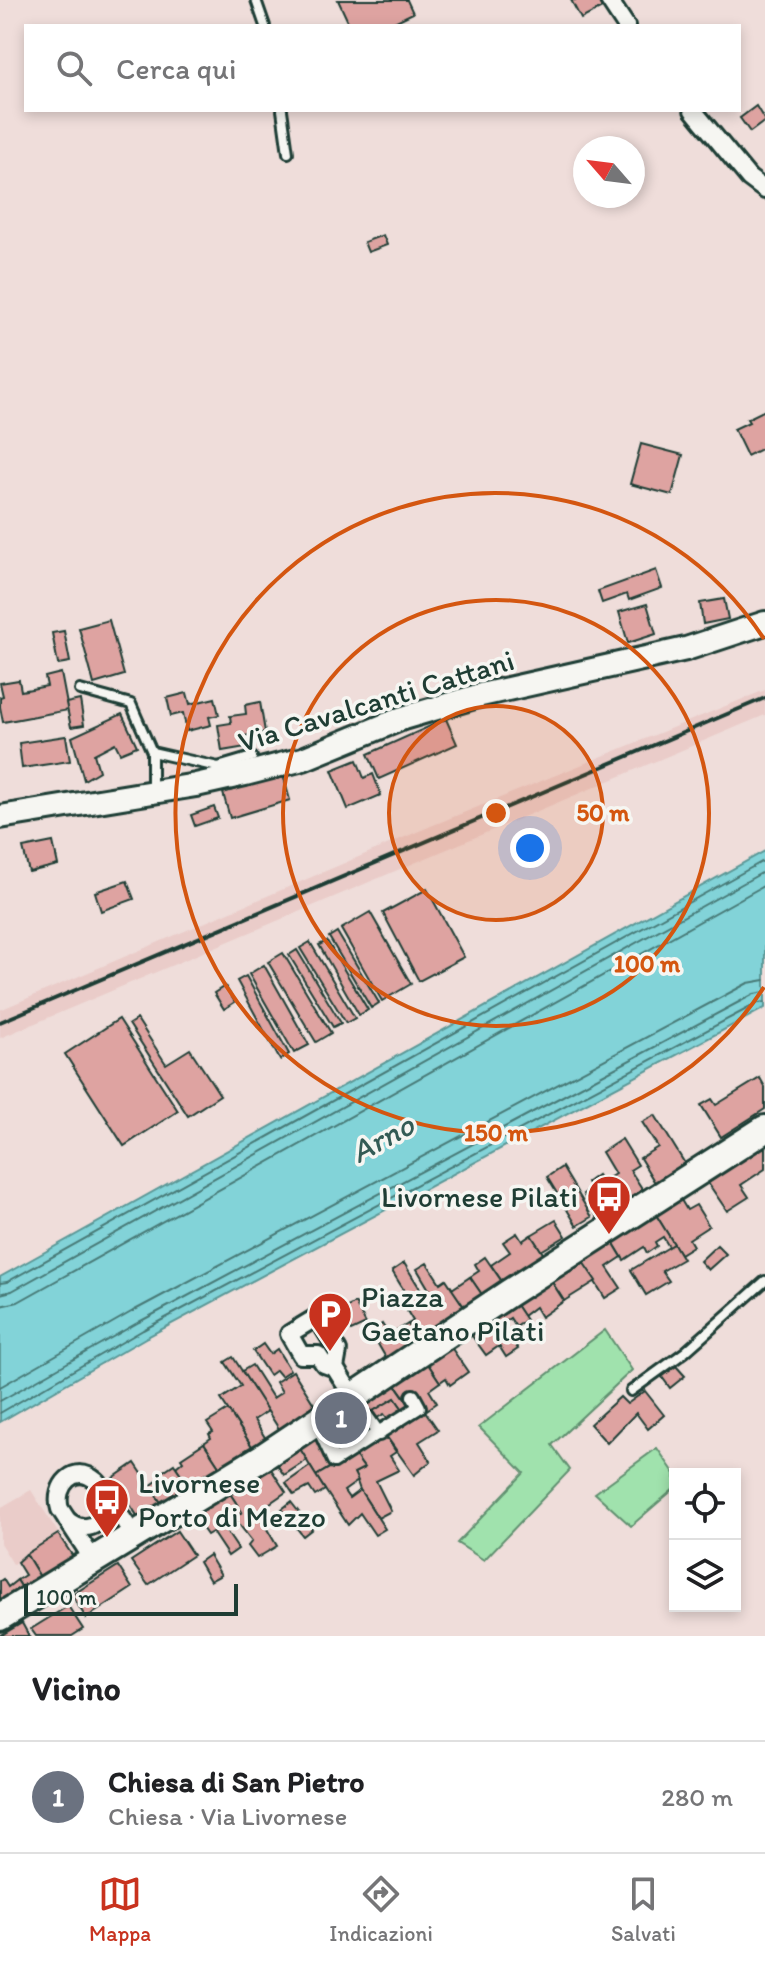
<!DOCTYPE html>
<html lang="it">
<meta charset="utf-8">
<style>
body{margin:0;font-family:Itim,sans-serif;background:#f2f2f2;color:#202124}
.controls{position:absolute;right:24px;bottom:24px;display:grid;overflow:hidden;border-radius:0px;box-shadow:0 4px 12px #0003}
.controls button{width:72px;height:72px;display:grid;place-items:center;padding:0;border:0;border-bottom:2px solid #e0e0e0;background:#fff;color:#202124;font:40px sans-serif}
.compass{position:absolute;left:573px;top:136px;width:72px;height:72px;border-radius:50%;background:#fff;box-shadow:0 4px 12px #0003;rotate:298deg}
.scale{position:absolute;left:24px;bottom:20px;width:214px;box-sizing:border-box;padding-left:8px;border:4px solid #1f3d34;border-top:0;font-size:22px;line-height:28px;white-space:nowrap;color:#1f3d34;-webkit-text-stroke:6px #f6f6f2;paint-order:stroke}
.you{position:absolute;left:530px;top:848px;width:28px;height:28px;margin:-20px;border:6px solid #fff;border-radius:50%;background:#1a73e8;box-shadow:0 0 0 12px #1a73e833}
.badge{display:grid;place-items:center;width:52px;height:52px;border-radius:50%;background:#c8321e;color:#fff;font-size:26px;font-weight:700}
.pin{position:absolute;translate:-50% -50%;border:4px solid #fff;box-shadow:0 2px 8px #0006}
.list{margin:0;padding:0;list-style:none}
h2{display:flex;justify-content:space-between;align-items:center;height:104px;margin:0;padding:0 32px;font-size:34px}
h2 small{font-size:26px;font-weight:400;color:#757577}
.list li{display:grid;grid-template-columns:52px 1fr auto;gap:24px;align-items:center;box-sizing:border-box;height:112px;padding:0 32px;border-top:2px solid #e0e0e0}
.list b{display:block;font-size:30px;white-space:nowrap}
.list p{margin:0;font-size:26px;white-space:nowrap;color:#757577}
.list em{font-size:26px;font-style:normal;color:#757577}
.icon{flex:none;width:44px;height:44px;fill:none;stroke:currentColor;stroke-width:2;stroke-linecap:round;stroke-linejoin:round}
.map{position:relative;flex:none;width:765px;height:1636px;overflow:hidden}
.search{position:absolute;background:#fff;box-shadow:0 4px 12px #0003;left:24px;right:24px;top:24px;height:88px;display:flex;align-items:center;gap:20px;box-sizing:border-box;padding:0 28px;border-radius:0px;color:#757577;font-size:30px}
.sheet{height:216px;background:#fff}
nav{display:flex;justify-content:space-around;align-items:center;box-sizing:border-box;height:112px;border-top:2px solid #e0e0e0;background:#fff;font-size:22px;color:#757577}
nav a{display:grid;justify-items:center;gap:4px}
nav .on{color:#c8321e}
.map>svg:first-child{display:block}
</style>
<div class="map">
<svg width="765" height="1636" viewBox="0 0 765 1636">
<rect width="100%" height="100%" fill="#efddda"/>
<filter id="ink" filterUnits="userSpaceOnUse"><feTurbulence type="fractalNoise" baseFrequency=".0125" numOctaves="2"/><feDisplacementMap in="SourceGraphic" scale="16" xChannelSelector="R" yChannelSelector="G"/><feConvolveMatrix kernelMatrix="1 2 1 2 8 2 1 2 1" color-interpolation-filters="sRGB"/></filter>
<g filter="url(#ink)">
<g fill="#eaccc9">
<path d="M765,690V715L0,1038V1010L431,826Z"/>
<path d="M31,1490L76,1561L26,1555L13,1564L0,1543V1508Z"/>
</g>
<g fill="#a0e2ad" stroke="#609070" stroke-width="2">
<path d="M605,1330L632,1370L552,1445L570,1470L484,1560L457,1543L524,1473L479,1427Z"/>
<path d="M657,1448L675,1474V1488L631,1526L595,1493Z"/>
</g>
<path fill="#82d3d8" stroke="#5a9796" stroke-width="2" d="M765,851V1008L147,1337L0,1422V1277Z"/>
<g fill="none" stroke-linecap="round" stroke-linejoin="round">
<g stroke="#477976" stroke-width="2">
<path d="M0,1283L7,1282L765,860"/>
<path d="M0,1294L12,1291L765,871"/>
<path d="M0,1306L18,1302L765,885"/>
<path d="M0,1387L133,1311L748,983L765,980"/>
<path d="M0,1401L139,1322L754,994L765,992"/>
<path d="M0,1413L143,1330L758,1003L765,1002"/>
</g>
</g>
<g fill="#dea3a1" stroke="#1f3d34" stroke-width="2">
<path d="M338,0H407L413,13L386,26H350Z"/>
<path d="M571,0H598L602,8L581,19Z"/>
<path d="M756,106L765,121L750,132L740,118Z"/>
<path d="M383,235L387,245L368,252L364,242Z"/>
<path d="M765,410V447L747,456L734,429L749,422L747,419Z"/>
<path d="M641,444L683,455L672,495L630,484Z"/>
<path d="M656,570L662,588L629,600L627,594L602,603L598,591Z"/>
<path d="M724,599L728,619L703,624L700,603Z"/>
<path d="M647,604L656,634L628,643L619,612Z"/>
<path d="M109,620L124,675L94,684L79,628Z"/>
<path d="M64,631L70,662L58,664L52,633Z"/>
<path d="M61,673L68,710L3,722L0,707V697L3,696L0,683L19,680L21,691L47,686L45,677Z"/>
<path d="M187,693L190,704L215,698L219,715L209,717L211,725L187,731L183,713L171,716L167,698Z"/>
<path d="M80,700L84,725L71,727L66,703Z"/>
<path d="M260,702L265,732L244,736L246,747L222,751L218,725L231,723L230,716L246,714L245,705Z"/>
<path d="M122,714L137,746L120,753L115,743L94,754L99,771L84,780L72,737Z"/>
<path d="M446,719L457,744L379,779L368,754Z"/>
<path d="M66,736L70,761L22,768L19,743Z"/>
<path d="M357,760L364,778L373,774L381,795L348,809L332,770Z"/>
<path d="M283,775L290,800L230,818L223,793Z"/>
<path d="M214,807L218,818L195,826L191,815Z"/>
<path d="M53,842L58,865L29,872L23,848Z"/>
<path d="M127,881L134,899L101,911L95,892Z"/>
<path d="M427,889L464,957L419,981L383,913Z"/>
<path d="M370,912L411,984L382,1001L341,929Z"/>
<path d="M337,932L379,1003L371,1008L329,937Z"/>
<path d="M327,941L368,1010L359,1015L319,945Z"/>
<path d="M310,942L355,1018L346,1023L300,948Z"/>
<path d="M297,950L341,1023L333,1027L289,955Z"/>
<path d="M283,953L331,1033L316,1042L268,962Z"/>
<path d="M264,965L309,1045L294,1053L249,974Z"/>
<path d="M246,976L289,1054L280,1060L237,981Z"/>
<path d="M225,986L235,1002L224,1009L214,993Z"/>
<path d="M119,1019L178,1111L124,1146L65,1054Z"/>
<path d="M137,1019L166,1064L190,1049L220,1095L188,1116L129,1024Z"/>
<path d="M760,1078L765,1087V1109L721,1137L701,1105L712,1099L716,1105Z"/>
<path d="M655,1115L687,1167L657,1186L640,1158L658,1147L642,1122Z"/>
<path d="M622,1139L638,1165L630,1170L643,1190L598,1218L583,1194L591,1189L587,1182L597,1175L602,1182L615,1174L602,1152Z"/>
<path d="M765,1146V1169L741,1185L749,1197L727,1211L708,1183Z"/>
<path d="M562,1167L592,1217L577,1226L547,1177Z"/>
<path d="M678,1195L687,1210L696,1205L709,1226L689,1239L693,1246L680,1254L653,1210Z"/>
<path d="M653,1210L674,1244L669,1247L663,1237L655,1242L657,1246L647,1253L644,1247L624,1260L610,1237Z"/>
<path d="M556,1220L566,1236L541,1251L531,1235Z"/>
<path d="M517,1233L522,1241L531,1235L546,1258L505,1286L491,1265L510,1252L503,1242Z"/>
<path d="M610,1237L622,1257L607,1267L621,1288L605,1298L579,1256Z"/>
<path d="M674,1244L683,1259L662,1271L669,1281L646,1295L631,1270Z"/>
<path d="M717,1245L726,1254L708,1270L700,1261Z"/>
<path d="M579,1256L596,1281L564,1301L548,1276Z"/>
<path d="M485,1257L505,1286L485,1299L470,1277L479,1271L475,1264Z"/>
<path d="M404,1263L424,1295L430,1291L417,1269L427,1263L440,1283L446,1279L467,1311L420,1343L408,1324L413,1321L404,1306L411,1302L392,1271Z"/>
<path d="M548,1276L564,1301L541,1317L535,1307L523,1316L512,1299Z"/>
<path d="M470,1277L485,1299L467,1311L452,1289Z"/>
<path d="M512,1299L526,1320L516,1327L510,1318L501,1324L518,1349L506,1357L499,1346L486,1355L467,1329Z"/>
<path d="M355,1303L366,1324L351,1331L340,1311Z"/>
<path d="M382,1324L389,1335L408,1324L420,1343L389,1363L371,1332Z"/>
<path d="M446,1340L468,1372L450,1385L446,1378L440,1382L422,1355Z"/>
<path d="M263,1344L270,1354L277,1349L290,1370L281,1376L276,1370L269,1375L253,1351Z"/>
<path d="M422,1355L440,1382L429,1390L437,1403L425,1411L414,1394L406,1399L388,1374Z"/>
<path d="M233,1357L268,1411L254,1420L266,1439L253,1448L221,1399L241,1386L225,1362Z"/>
<path d="M252,1365L273,1398L282,1392L276,1382L293,1371L317,1409L281,1432L242,1371Z"/>
<path d="M676,1366L685,1376L670,1388L662,1377Z"/>
<path d="M388,1374L411,1407L404,1411L395,1398L368,1414L354,1397Z"/>
<path d="M645,1391L664,1415L648,1429L636,1413L607,1443L590,1424L620,1397L627,1404Z"/>
<path d="M352,1398L364,1415L327,1441L318,1421Z"/>
<path d="M395,1398L404,1411L392,1424L384,1414L372,1421L368,1414Z"/>
<path d="M228,1410L253,1448L221,1469L204,1443L211,1438L209,1434L213,1432L207,1423Z"/>
<path d="M425,1411L438,1430L419,1442L431,1461L414,1475L384,1433Z"/>
<path d="M364,1415L378,1433L337,1458L327,1441Z"/>
<path d="M317,1428L332,1466L316,1476L297,1444Z"/>
<path d="M384,1433L396,1452L390,1456L399,1470L376,1481L391,1511L378,1518L360,1490L354,1473L364,1468L354,1454Z"/>
<path d="M204,1443L221,1469L191,1489L176,1467L183,1461L181,1458Z"/>
<path d="M297,1444L307,1460L284,1475L274,1460Z"/>
<path d="M354,1454L364,1468L354,1473L358,1481L344,1491L349,1498L360,1490L385,1529L375,1535L360,1513L348,1525L316,1476Z"/>
<path d="M135,1463L161,1502L138,1517L113,1478Z"/>
<path d="M174,1464L191,1489L164,1507L150,1486L164,1476L162,1472Z"/>
<path d="M269,1466L286,1492L257,1512L277,1546L257,1558L248,1546L252,1541L234,1518L242,1512L229,1492Z"/>
<path d="M310,1466L325,1490L315,1496L309,1487L294,1495L286,1483Z"/>
<path d="M229,1492L242,1512L222,1525L238,1549L228,1556L212,1532L207,1535L193,1515Z"/>
<path d="M291,1502L312,1529L303,1536L282,1509Z"/>
<path d="M177,1531L193,1555L148,1585L131,1561Z"/>
<path d="M58,1534L76,1561L43,1582L26,1554Z"/>
<path d="M26,1554L43,1582L25,1593L17,1580L25,1575L17,1562Z"/>
<path d="M209,1555L221,1575L210,1581L199,1562Z"/>
<path d="M118,1566L132,1588L86,1618L72,1595Z"/>
<path d="M3,1579L8,1587L17,1580L25,1593L0,1608V1581Z"/>
<path d="M68,1606L83,1629L72,1636H36L31,1629Z"/>
<path d="M22,1623L29,1636H0Z"/>
</g>
<g fill="none" stroke-linecap="round" stroke-linejoin="round">
<g stroke="#1f3d34" stroke-width="14">
<g id="service">
<path d="M256,0L265,26"/>
<path d="M282,110L288,153"/>
<path d="M80,690L131,704L152,752V791"/>
<path d="M152,752L218,767L252,757"/>
<path d="M631,1391L685,1352L765,1281"/>
</g>
</g>
<g stroke="#1f3d34" stroke-width="18">
<g id="pedestrian">
<path d="M367,1417L379,1434"/>
<path d="M316,1422L334,1461L419,1407L413,1396"/>
</g>
</g>
<g stroke="#1f3d34" stroke-width="22">
<g id="minor">
<path d="M609,0L626,26"/>
<path d="M693,110L749,178L765,190"/>
<path d="M335,1368L338,1351L317,1317L289,1334L301,1355H318L324,1364L335,1368L353,1397"/>
<path d="M67,1520C90,1538 110,1519 104,1494"/>
<path d="M94,1561L60,1509C53,1486 75,1462 96,1481C110,1494 120,1519 134,1534"/>
</g>
</g>
<g stroke="#1f3d34" stroke-width="28">
<path id="tertiary" d="M0,817L196,785L245,774L303,759L403,718L481,695L686,649L765,623"/>
</g>
<g stroke="#1f3d34" stroke-width="32">
<path id="primary" d="M0,1617L263,1457L509,1293L765,1129"/>
</g>
<use href="#service" stroke="#f6f6f2" stroke-width="8"/>
<use href="#pedestrian" stroke="#f6f6f2" stroke-width="12"/>
<use href="#minor" stroke="#f6f6f2" stroke-width="16"/>
<use href="#tertiary" stroke="#f6f6f2" stroke-width="22"/>
<use href="#primary" stroke="#f6f6f2" stroke-width="26"/>
<path stroke="#1f3d34" stroke-width="4" d="M0,1022L765,698"/>
</g>
</g>
<circle cx="496" cy="813" r="107" fill="#d45610" fill-opacity=".12"/>
<g fill="none" stroke="#d45610" stroke-width="4">
<circle cx="496" cy="813" r="107"/>
<circle cx="496" cy="813" r="213"/>
<path d="M764 987A320 320 0 1 1 764 639"/>
</g>
<defs>
<g id="bus-pin" transform="scale(2.3)"><path d="M0 17L-7.5 6A9.5 9.5 0 1 1 7.5 6Z" fill="#c8321e" stroke="#f6f6f2"/><path d="M-5-6H5V4H4V6H2V4H-2V6H-4V4H-5ZM-3.5-4V0h7V-4ZM-3.5 1.2v1.5H-2V1.2ZM2 1.2v1.5H3.5V1.2Z" fill="#fff"/></g>
<g id="parking-pin" transform="scale(2.3)"><path d="M0 17L-7.5 6A9.5 9.5 0 1 1 7.5 6Z" fill="#c8321e" stroke="#f6f6f2"/><path d="M-3.5-5.5H1a3.5 3.5 0 0 1 0 7H-1V5.5H-3.5ZM-1-3.4V-.6H.8a1.4 1.4 0 0 0 0-2.8Z" fill="#fff"/></g>
</defs>
<g fill-rule="evenodd">
<use href="#bus-pin" x="609" y="1197"/>
<use href="#parking-pin" x="330" y="1314"/>
<use href="#bus-pin" x="107" y="1500"/>
</g>
<g text-anchor="middle" stroke-width="7" stroke-linejoin="round" paint-order="stroke">
<g font-size="30" fill="#1f3d34" stroke="#f6f6f2">
<text transform="translate(376 701) rotate(-17)" y="10">Via Cavalcanti Cattani</text>
</g>
<g font-size="30" fill="#1f3d34" stroke="#f6f6f2" text-anchor="start">
<text x="578" y="1207" text-anchor="end">Livornese Pilati</text>
<text x="361" y="1307">Piazza<tspan x="361" dy="34">Gaetano Pilati</tspan></text>
<text x="138" y="1493">Livornese<tspan x="138" dy="34">Porto di Mezzo</tspan></text>
</g>
<g font-size="32" font-style="italic" fill="#335b55" stroke="#f6f6f2">
<text transform="translate(382 1138) rotate(-29)" y="11">Arno</text>
</g>
</g>
<circle cx="496" cy="813" r="12" fill="#d45610" stroke="#f6f6f2" stroke-width="4"/>
<g font-size="24" text-anchor="middle" font-weight="bold" fill="#d45610" stroke="#f6f6f2" stroke-width="7" stroke-linejoin="round" paint-order="stroke">
<text x="603" y="821">50 m</text>
<text x="647" y="972">100 m</text>
<text x="496" y="1141">150 m</text>
</g>
</svg>
<div class="controls">
<button><svg class="icon" aria-label="locate" viewBox="0 0 24 24"><circle cx="12" cy="12" r="6"/><path d="M12 2v4M12 18v4M2 12h4M18 12h4"/></svg></button>
<button><svg class="icon" aria-label="layers" viewBox="0 0 24 24"><path d="M12 4l9 5-9 5-9-5zM3 14l9 5 9-5"/></svg></button>
</div>
<svg class="compass" viewBox="-18 -18 36 36"><path d="M0-13l5 13h-10z" fill="#e53935"/><path d="M0 13l5-13h-10z" fill="#757577"/></svg>
<div class="scale">100 m</div>
<div class="you"></div>
<div class="pin badge" style="left:341px;top:1418px;background:#6b7280">1</div>
<div class="search"><svg class="icon" aria-label="search" viewBox="0 0 24 24"><circle cx="10" cy="10" r="6"/><path d="M15 15l6 6"/></svg>Cerca qui</div>
</div>
<section class="sheet">
<h2>Vicino<small></small></h2>
<ul class="list">
<li><span class="badge" style="background:#6b7280">1</span><div><b>Chiesa di San Pietro</b><p>Chiesa · Via Livornese</p></div><em>280 m</em></li>
</ul>
</section>
<nav>
<a class="on"><svg class="icon" aria-label="map" viewBox="0 0 24 24"><path d="M3 6l6-2 6 2 6-2v14l-6 2-6-2-6 2zM9 4v14M15 6v14"/></svg>Mappa</a>
<a><svg class="icon" aria-label="directions" viewBox="0 0 24 24"><path d="M12 3l9 9-9 9-9-9zM9 14v-3h6M13 9l2 2-2 2"/></svg>Indicazioni</a>
<a><svg class="icon" aria-label="saved" viewBox="0 0 24 24"><path d="M7 4h10v16l-5-4-5 4z"/></svg>Salvati</a>
</nav>
